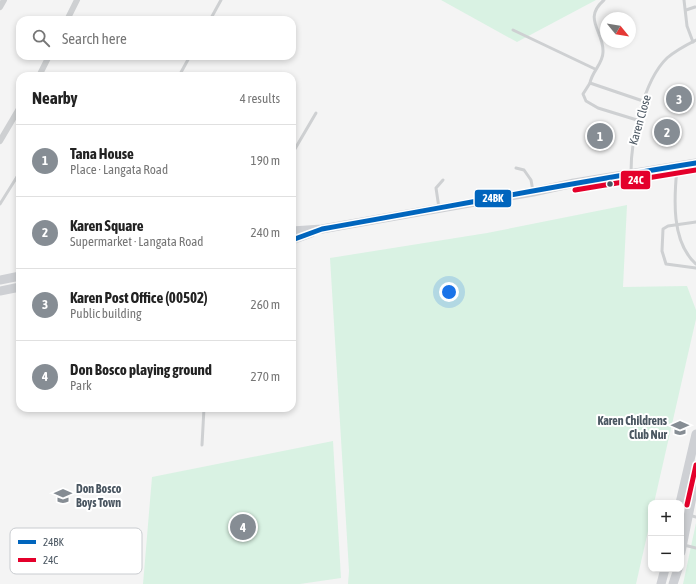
<!DOCTYPE html>
<meta charset="utf-8">
<style>
body{margin:0;font-family:"Asap Condensed",sans-serif;background:#f2f2f2;color:#222}
.controls{position:absolute;right:12px;bottom:12px;display:grid;overflow:hidden;border-radius:8px;box-shadow:0 2px 6px #0003}
.controls button{width:36px;height:36px;display:grid;place-items:center;padding:0;border:0;border-bottom:1px solid #e0e0e0;background:#fff;color:#222;font:20px sans-serif}
.compass{position:absolute;left:600px;top:12px;width:36px;height:36px;border-radius:50%;background:#fff;box-shadow:0 2px 6px #0003;rotate:120deg}
.you{position:absolute;left:449px;top:292px;width:14px;height:14px;margin:-10px;border:3px solid #fff;border-radius:50%;background:#1a73e8;box-shadow:0 0 0 6px #1a73e833}
.badge{display:grid;place-items:center;width:26px;height:26px;border-radius:50%;background:#868d94;color:#fff;font-size:13px;font-weight:700}
.pin{position:absolute;translate:-50% -50%;border:2px solid #fff;box-shadow:0 1px 4px #0006}
.list{margin:0;padding:0;list-style:none}
h2{display:flex;justify-content:space-between;align-items:center;height:52px;margin:0;padding:0 16px;font-size:17px}
h2 small{font-size:13px;font-weight:400;color:#767676}
.list li{display:grid;grid-template-columns:26px 1fr auto;gap:12px;align-items:center;box-sizing:border-box;height:72px;padding:0 16px;border-top:1px solid #e0e0e0}
.list b{display:block;font-size:15px;white-space:nowrap}
.list p{margin:0;font-size:13px;white-space:nowrap;color:#767676}
.list em{font-size:13px;font-style:normal;color:#767676}
.icon{flex:none;width:22px;height:22px;fill:none;stroke:currentColor;stroke-width:2;stroke-linecap:round;stroke-linejoin:round}
.map{position:relative;flex:none;width:696px;height:584px;overflow:hidden}
.search{position:absolute;background:#fff;box-shadow:0 2px 6px #0003;left:16px;top:16px;width:280px;height:44px;display:flex;align-items:center;gap:10px;box-sizing:border-box;padding:0 14px;border-radius:12px;color:#767676;font-size:15px}
.panel{position:absolute;background:#fff;box-shadow:0 2px 6px #0003;left:16px;top:72px;width:280px;height:340px;border-radius:12px}
.map>svg:first-child{display:block}
</style>
<div class="map">
<svg width="696" height="584" viewBox="0 0 696 584">
<rect width="100%" height="100%" fill="#f4f4f4"/>
<g fill="#d9f2e3">
<path d="M441,0H596L517,42Z"/>
<path d="M627,205L623,287L687,286L696,310V319L654,503H651V518L636,584H348L349,571L330,258L487,233Z"/>
<path d="M333,441L341,578L300,584H143L152,477Z"/>
<path d="M696,523V584H683Z"/>
</g>
<g fill="none" stroke-linecap="round" stroke-linejoin="round">
<g stroke="#ced0d2" stroke-width="3">
<path d="M684,0L687,26L693,42"/>
<path d="M686,10L695,7"/>
<path d="M210,20L221,0"/>
<path d="M513,30L595,69"/>
<path d="M179,76L190,56"/>
<path d="M590,83C592,71 603,64 603,52C604,31 582,19 604,0"/>
<path d="M637,120L598,108L586,101L583,94L590,83L643,101"/>
<path d="M292,154L316,113"/>
<path d="M516,168L524,170L531,180L533,191"/>
<path d="M677,168C674,198 671,242 696,264"/>
<path d="M631,172C631,140 643,81 667,58C676,50 686,45 696,40"/>
<path d="M0,204L20,172"/>
<path d="M439,208L436,188L443,180"/>
<path d="M696,222L668,226L663,229L662,251L666,264L696,268"/>
<path d="M202,445L204,408"/>
<path d="M689,515L696,517"/>
<path d="M684,545L696,548"/>
</g>
<g stroke="#ced0d2" stroke-width="6">
<path d="M0,7L4,0"/>
<path d="M67,20L77,0"/>
<path d="M39,76L49,56"/>
<path d="M0,141L20,107"/>
</g>
<g stroke="#ced0d4" stroke-width="9">
<path d="M292,231L322,229L533,192L574,183L696,163"/>
<path d="M292,240L311,233"/>
<path d="M0,280L20,276"/>
<path d="M0,291L20,287"/>
<path d="M680,503L696,434"/>
<path d="M681,552L696,477"/>
<path d="M661,584L665,569"/>
<path d="M673,584L678,569"/>
</g>
<g stroke="#fff" stroke-width="8">
<path id="bus-1" d="M292,240L322,229C447,207 571,183 696,163"/>
</g>
<g stroke="#fff" stroke-width="8">
<g id="bus-2">
<path d="M575,190L696,170"/>
<path d="M687,505L696,465"/>
</g>
</g>
<use href="#bus-1" stroke="#0065bd" stroke-width="5"/>
<use href="#bus-2" stroke="#e4002b" stroke-width="5"/>
</g>
<defs>
<g id="school-bare" transform="scale(1.38)"><path d="M0-5L7-2L0 1L-7-2ZM-4 1L0 2.5L4 1V4Q0 6-4 4Z" fill="#868d94" stroke="#fff" stroke-width="2.5" paint-order="stroke"/></g>
</defs>
<g fill-rule="evenodd">
<use href="#school-bare" x="680" y="428"/>
<use href="#school-bare" x="63" y="496"/>
</g>
<circle fill="#4a5661" stroke="#fff" stroke-width="1.5" cx="610" cy="184" r="3.5"/>
<g text-anchor="middle" stroke-width="4" stroke-linejoin="round" paint-order="stroke">
<g font-size="12" fill="#4a5661" stroke="#fff">
<text transform="translate(640 120) rotate(-74)" y="4">Karen Close</text>
</g>
<g font-size="12" font-weight="bold" fill="#4a5661" stroke="#fff" text-anchor="end">
<text x="667" y="425">Karen Childrens<tspan x="667" dy="14">Club Nur</tspan></text>
<text x="76" y="493" text-anchor="start">Don Bosco<tspan x="76" dy="14">Boys Town</tspan></text>
</g>
</g>
<rect x="10" y="528" width="132" height="46" rx="6" fill="#fff" stroke="#c9ccd0" stroke-width="1"/>
<rect x="18" y="540" width="18" height="4" fill="#0065bd"/>
<rect x="18" y="558" width="18" height="4" fill="#e4002b"/>
<g font-size="11" fill="#4a5661">
<text x="43" y="546">24BK</text>
<text x="43" y="564">24C</text>
</g>
<g stroke="#fff" stroke-width="1.5">
<rect x="620" y="170" width="31" height="20" rx="4" fill="#e4002b"/>
<rect x="474" y="189" width="38" height="19" rx="4" fill="#0065bd"/>
</g>
<g font-size="11" text-anchor="middle" font-weight="bold" fill="#fff">
<text x="636" y="184">24C</text>
<text x="493" y="202">24BK</text>
</g>
</svg>
<div class="controls">
<button>+</button>
<button>−</button>
</div>
<svg class="compass" viewBox="-18 -18 36 36"><path d="M0-13l5 13h-10z" fill="#e53935"/><path d="M0 13l5-13h-10z" fill="#767676"/></svg>
<div class="you"></div>
<div class="pin badge" style="left:600px;top:136px">1</div>
<div class="pin badge" style="left:667px;top:132px">2</div>
<div class="pin badge" style="left:679px;top:99px">3</div>
<div class="pin badge" style="left:243px;top:527px">4</div>
<div class="search"><svg class="icon" aria-label="search" viewBox="0 0 24 24"><circle cx="10" cy="10" r="6"/><path d="M15 15l6 6"/></svg>Search here</div>
<section class="panel">
<h2>Nearby<small>4 results</small></h2>
<ul class="list">
<li><span class="badge">1</span><div><b>Tana House</b><p>Place · Langata Road</p></div><em>190 m</em></li>
<li><span class="badge">2</span><div><b>Karen Square</b><p>Supermarket · Langata Road</p></div><em>240 m</em></li>
<li><span class="badge">3</span><div><b>Karen Post Office (00502)</b><p>Public building</p></div><em>260 m</em></li>
<li><span class="badge">4</span><div><b>Don Bosco playing ground</b><p>Park</p></div><em>270 m</em></li>
</ul>
</section>
</div>
